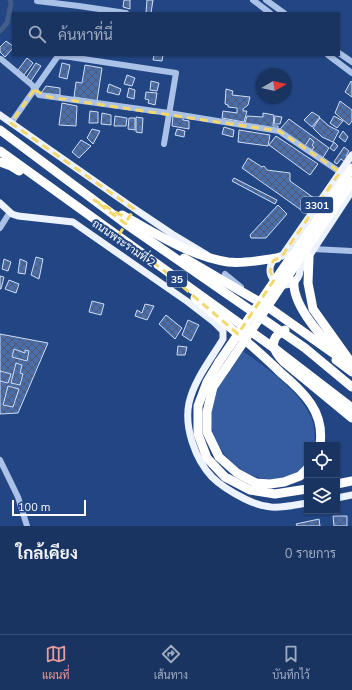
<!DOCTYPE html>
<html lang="th">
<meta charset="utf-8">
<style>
body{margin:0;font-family:Mulish,Sarabun,sans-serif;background:#273f6b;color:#f1f3f6}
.controls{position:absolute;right:12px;bottom:12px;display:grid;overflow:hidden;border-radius:0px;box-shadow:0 1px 3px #0004}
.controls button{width:36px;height:36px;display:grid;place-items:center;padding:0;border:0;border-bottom:1px solid #384f77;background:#1a3462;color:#f1f3f6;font:20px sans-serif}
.compass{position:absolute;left:256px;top:68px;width:36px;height:36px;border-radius:50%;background:#1a3462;box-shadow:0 1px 3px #0004;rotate:81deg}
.scale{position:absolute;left:12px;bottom:10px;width:74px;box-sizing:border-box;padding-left:4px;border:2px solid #fff;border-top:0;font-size:11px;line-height:14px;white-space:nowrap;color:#fff;-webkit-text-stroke:3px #224583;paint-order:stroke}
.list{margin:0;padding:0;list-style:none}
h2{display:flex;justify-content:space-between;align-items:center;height:52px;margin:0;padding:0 16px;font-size:17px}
h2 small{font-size:13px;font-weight:400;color:#9faabe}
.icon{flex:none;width:22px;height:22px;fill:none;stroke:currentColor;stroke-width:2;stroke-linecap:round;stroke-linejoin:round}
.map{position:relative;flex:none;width:352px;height:526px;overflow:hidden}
.search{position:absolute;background:#1a3462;box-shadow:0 1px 3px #0004;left:12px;right:12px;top:12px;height:44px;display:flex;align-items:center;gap:10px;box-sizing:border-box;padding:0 14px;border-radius:0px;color:#9faabe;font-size:15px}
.sheet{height:108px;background:#1a3462}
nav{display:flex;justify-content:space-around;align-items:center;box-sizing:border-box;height:56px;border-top:1px solid #384f77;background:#1a3462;font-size:11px;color:#9faabe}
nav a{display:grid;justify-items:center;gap:2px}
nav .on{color:#e69b98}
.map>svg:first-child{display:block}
</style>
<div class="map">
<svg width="352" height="526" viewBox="0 0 352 526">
<defs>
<pattern id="building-cross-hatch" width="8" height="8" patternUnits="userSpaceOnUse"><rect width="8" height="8" fill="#4b6eab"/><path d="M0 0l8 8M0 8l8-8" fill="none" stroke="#4c5a72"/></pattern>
</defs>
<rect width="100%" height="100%" fill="#224583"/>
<path fill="#365da0" d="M241,350C264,366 295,387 309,413C315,422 314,433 315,443L314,445H307C307,450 308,458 306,463C303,469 295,474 290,476C278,481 265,480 254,476C221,463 203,429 213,394C215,389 219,385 221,381C228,370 234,360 241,350Z"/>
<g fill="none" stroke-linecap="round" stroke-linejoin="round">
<path stroke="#435c8a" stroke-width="5" d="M0,31L7,23L11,4L10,0"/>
</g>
<g fill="url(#building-cross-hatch)" stroke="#ceddf6">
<path d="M124,0H130V9L123,7Z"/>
<path d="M147,0H153L151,13L146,12Z"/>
<path d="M6,41L13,46V48L5,57L0,52V47Z"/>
<path d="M154,55H163L162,61L153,60Z"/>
<path d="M27,58L33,63L24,75L18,70Z"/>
<path d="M36,63L41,66L31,81L26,78Z"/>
<path d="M62,63L70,65L67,79L59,77Z"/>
<path d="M85,65L102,68L97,101L74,97L76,82L82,83Z"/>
<path d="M127,75L135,78L132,86L124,84Z"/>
<path d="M151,81L159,83L157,91L150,90Z"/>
<path d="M351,81L352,82V97L345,92Z"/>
<path d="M109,84L121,89L119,95L107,92Z"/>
<path d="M46,86L60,88V95L41,93Z"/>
<path d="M129,88L135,90L134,99L127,97Z"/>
<path d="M226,89L233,91L232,95L250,97L248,105L243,109V111H247L244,122L222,118L223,111L237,113V108L228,107V105L225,104Z"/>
<path d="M146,92L157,93L155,105L148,103L149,100L145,99Z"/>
<path d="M340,101L352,110V121L349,125L335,113Z"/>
<path d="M62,103L77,106L76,126L59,125Z"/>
<path d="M90,111L98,112V123H89Z"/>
<path d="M312,112L320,117L312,127L304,120Z"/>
<path d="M102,113L111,115V125L101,124Z"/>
<path d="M263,113L274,115L273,126H278V130L245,123L247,116L263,117Z"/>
<path d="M115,116L127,118L126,126H114Z"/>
<path d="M173,116L183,117V120L189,121V129L172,126Z"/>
<path d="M275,116L282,117L280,124H274Z"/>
<path d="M334,116L343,121L337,128L330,123Z"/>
<path d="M136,117L143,118L142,133L136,132Z"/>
<path d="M129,118H135V130L128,129Z"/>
<path d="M320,118L329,126L339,131L333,142L322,137L313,128Z"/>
<path d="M289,119L329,148L322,159L280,129Z"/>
<path d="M224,127L234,130L233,137L222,134Z"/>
<path d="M92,129L100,131L93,144L87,138Z"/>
<path d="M177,129L185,131L184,137L175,135Z"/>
<path d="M239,130L270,135L268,146L238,142Z"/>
<path d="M343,131L348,137L345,142L339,137Z"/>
<path d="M276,136L318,164L310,175L269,145Z"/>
<path d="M310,138L314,142L312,145L314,147L312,150L305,146Z"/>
<path d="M81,140L91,146L79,158L72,152Z"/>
<path d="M334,142L338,146L334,151L330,148Z"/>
<path d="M344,147L349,151L346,156H348L345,162L341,159L337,164L334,162Z"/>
<path d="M248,158L262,167L264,166L267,170L290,173V181L314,198L304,212L242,168Z"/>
<path d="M234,178L277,200L275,204L232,181Z"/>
<path d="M278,205L287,214L266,238H251L250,235Z"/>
<path d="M36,257L43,259L39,279L31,275Z"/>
<path d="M4,259L11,262L8,271L2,269Z"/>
<path d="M20,259L27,262L25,274L18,273Z"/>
<path d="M0,276L4,277L1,289H0Z"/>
<path d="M9,280L19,284L16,293L5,289Z"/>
<path d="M92,301L104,304L101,315L89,312Z"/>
<path d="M145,304L154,306L147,320L135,316L137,310L142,313Z"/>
<path d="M166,315L182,328L175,339L159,324Z"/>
<path d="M188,320L199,325L191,341L182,335Z"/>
<path d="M0,334L48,343L18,413L0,414Z"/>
<path d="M178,346L187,347L185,355H177Z"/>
<path d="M14,349L25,353V350L29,351L27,361L12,357Z"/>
<path d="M16,363L22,365L20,373L23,374L20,385L11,383Z"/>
<path d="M0,371L11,374L8,383L0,381Z"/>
<path d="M8,386L19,389L13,407L3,405Z"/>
<path d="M333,516H347V526H334Z"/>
<path d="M319,519L320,526H297L296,524Z"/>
</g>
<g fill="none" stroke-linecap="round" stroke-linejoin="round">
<g stroke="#aac1e8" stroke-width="6">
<path d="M253,0L270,13"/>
<path d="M266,0L284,13"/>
<path d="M37,1L79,6L126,13"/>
<path d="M339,53L352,62"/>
<path d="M328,55L352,73"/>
<path d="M1,59L32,85L39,95L169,113L279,131L340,172"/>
<path d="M11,123L58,56L70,57L176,73L164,144"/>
<path d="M0,228L10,212"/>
<path d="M313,249L352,251"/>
<path d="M225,274L241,287"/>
<path d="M0,460L18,497L27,526"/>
</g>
<g stroke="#ecf2fe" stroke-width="7">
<path d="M0,115L129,205L172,234L207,255"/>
<path d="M0,203L12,214L18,216L73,222L188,302L214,322L223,331V339C211,359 194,380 189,403C184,427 195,459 212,477C221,486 233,493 245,499C253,503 262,506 271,507C283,508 295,505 307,503"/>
<circle cx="285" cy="270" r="15"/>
<path d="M282,256L352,155"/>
<path d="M300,270L352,191"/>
<path d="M337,498L352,495"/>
</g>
<g stroke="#fff" stroke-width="9">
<path d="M0,130L126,224L305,348L352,387"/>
<path d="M0,151L278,351L352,408"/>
<path d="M0,162L11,166L19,171"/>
<path d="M122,215C156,233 189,256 228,262C244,264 261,260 277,258"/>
<path d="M309,257L308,283L313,309L350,361"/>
<path d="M184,258L268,307L333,353L352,364"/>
<path d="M294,281C292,303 318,334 334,348"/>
<path d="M195,298C224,323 254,346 281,373C292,382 303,392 311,404C319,416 322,431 320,445"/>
<path d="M336,360L352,372"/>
<path d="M219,362L207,382L198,406V434L207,458L225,477L250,490L275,494L307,489"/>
<path d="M226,368L213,387L207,412V432L219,457L237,473L256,483L270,484L284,482L300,476L307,469"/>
<path d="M337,484L352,481"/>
</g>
<g stroke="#fff" stroke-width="9">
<path d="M285,330C267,339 273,351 284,362L352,418"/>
<path d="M219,362L352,168"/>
<path d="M226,368L352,181"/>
</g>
</g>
<path fill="none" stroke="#f4d86c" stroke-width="3" stroke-dasharray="8 5" stroke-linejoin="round" d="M34,90L49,97L279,131L340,172L282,256L273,261L270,271L274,280L238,334L162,269L118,236L126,224L94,200L128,219L134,209L11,123Z"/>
<g text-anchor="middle" stroke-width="4" stroke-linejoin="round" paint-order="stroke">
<g fill="#224583" stroke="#bdc7da" stroke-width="1">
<rect x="301" y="197" width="32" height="16" rx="3"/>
<rect x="167" y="271" width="20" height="16" rx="3"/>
</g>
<g font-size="10" font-weight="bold" fill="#fff">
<text x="317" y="209">3301</text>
<text x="177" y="283">35</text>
</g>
<g font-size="11" fill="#fff" stroke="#224583">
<text transform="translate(124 243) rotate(35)" y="4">ถนนพระรามที่ 2</text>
</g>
</g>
</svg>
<div class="controls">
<button><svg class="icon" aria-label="locate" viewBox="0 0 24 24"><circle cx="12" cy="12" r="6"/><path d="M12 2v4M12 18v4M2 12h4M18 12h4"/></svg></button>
<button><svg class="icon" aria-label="layers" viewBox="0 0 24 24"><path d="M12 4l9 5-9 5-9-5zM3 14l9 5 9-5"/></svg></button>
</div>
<svg class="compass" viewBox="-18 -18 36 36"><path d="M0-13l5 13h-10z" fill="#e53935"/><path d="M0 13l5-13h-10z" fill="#9faabe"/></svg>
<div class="scale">100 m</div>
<div class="search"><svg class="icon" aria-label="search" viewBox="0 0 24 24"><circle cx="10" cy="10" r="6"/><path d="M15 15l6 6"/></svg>ค้นหาที่นี่</div>
</div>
<section class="sheet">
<h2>ใกล้เคียง<small>0 รายการ</small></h2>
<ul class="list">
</ul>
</section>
<nav>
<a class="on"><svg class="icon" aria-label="map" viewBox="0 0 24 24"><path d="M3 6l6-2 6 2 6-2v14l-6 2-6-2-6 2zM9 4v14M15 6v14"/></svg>แผนที่</a>
<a><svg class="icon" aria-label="directions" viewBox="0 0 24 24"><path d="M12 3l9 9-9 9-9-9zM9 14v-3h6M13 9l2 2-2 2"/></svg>เส้นทาง</a>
<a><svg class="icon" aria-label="saved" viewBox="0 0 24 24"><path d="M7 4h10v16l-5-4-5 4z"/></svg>บันทึกไว้</a>
</nav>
